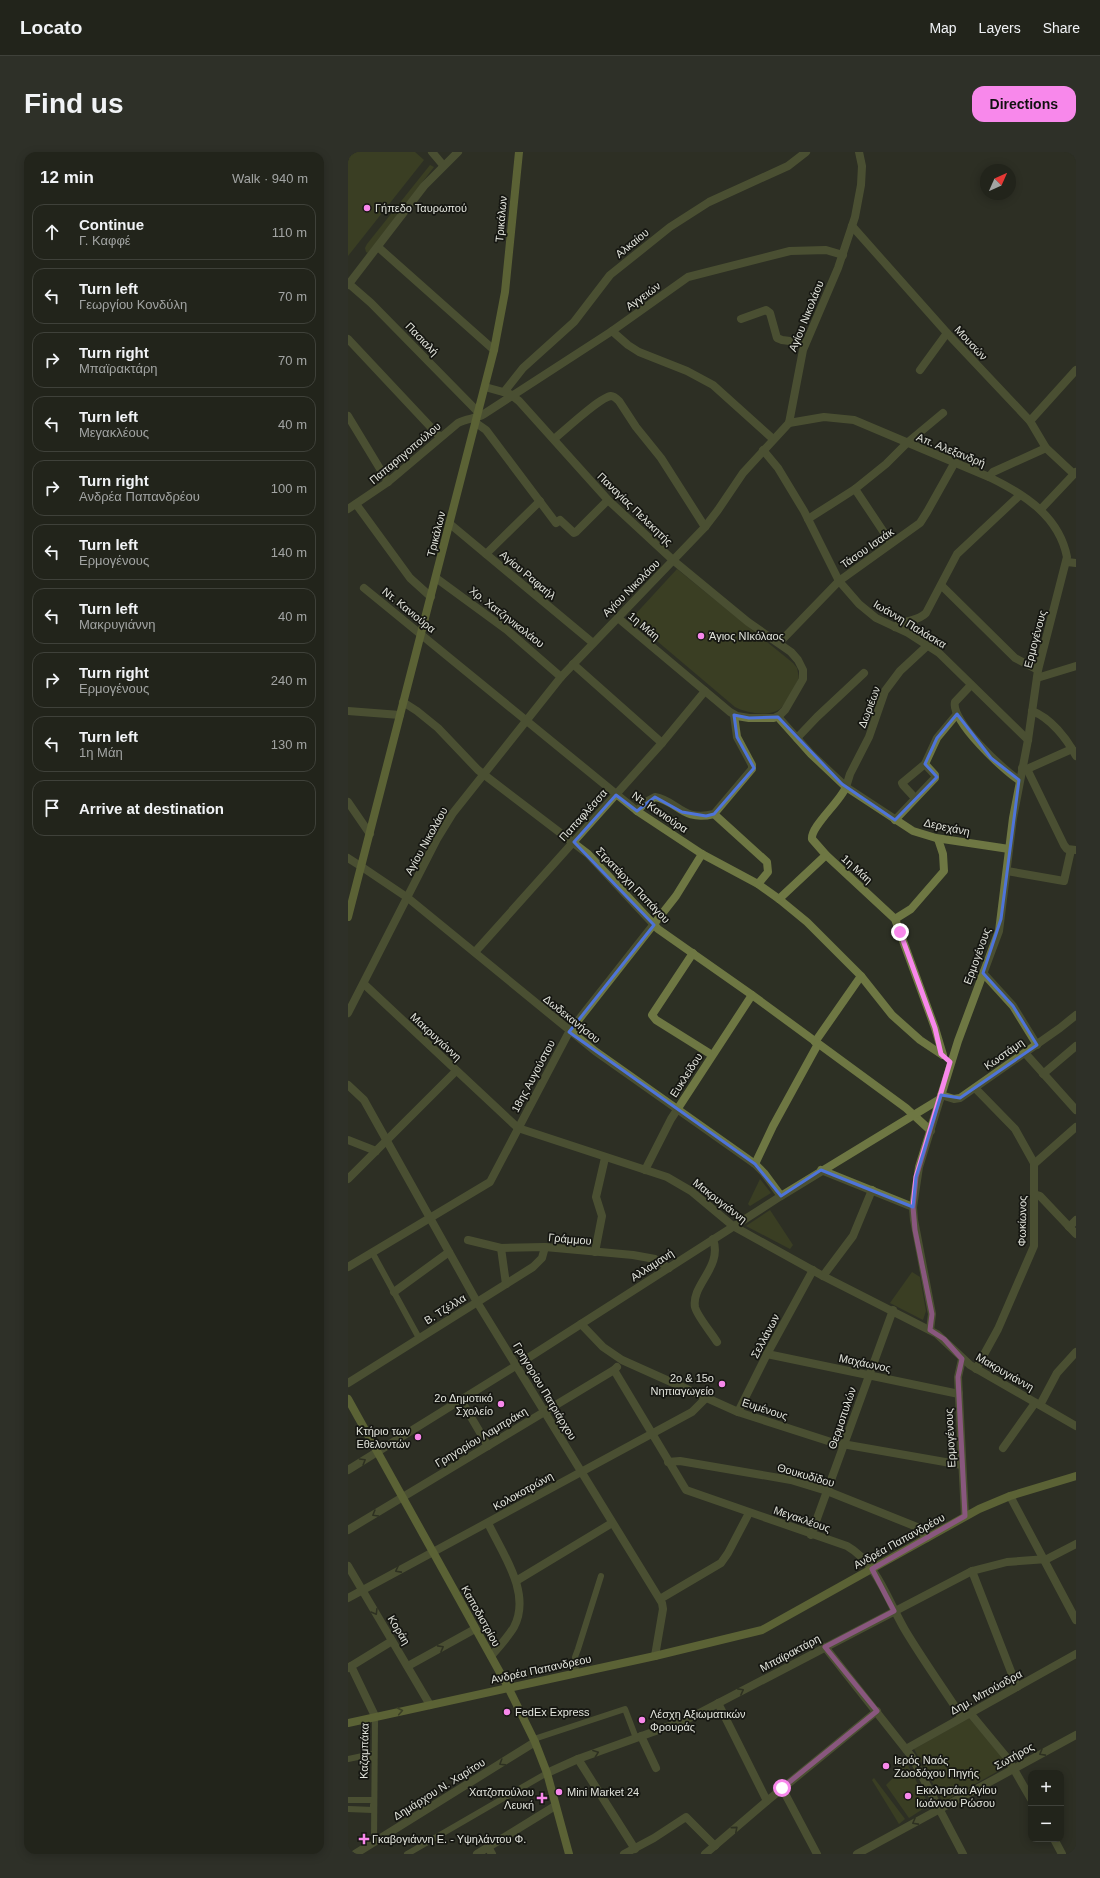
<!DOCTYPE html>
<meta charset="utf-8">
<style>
body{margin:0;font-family:Arial,sans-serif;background:#2e3028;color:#f1f3f6}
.controls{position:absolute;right:12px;bottom:12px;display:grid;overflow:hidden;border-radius:8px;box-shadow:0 2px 10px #0003}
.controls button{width:36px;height:36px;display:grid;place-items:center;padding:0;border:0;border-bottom:1px solid #3f413a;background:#22241b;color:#f1f3f6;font:20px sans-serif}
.compass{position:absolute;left:632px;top:12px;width:36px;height:36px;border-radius:50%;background:#22241b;box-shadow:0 2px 10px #0003;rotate:45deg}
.stop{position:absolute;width:12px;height:12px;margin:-9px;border:3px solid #f888eb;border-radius:50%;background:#fff}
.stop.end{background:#f888eb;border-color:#fff;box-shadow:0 1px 4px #0008}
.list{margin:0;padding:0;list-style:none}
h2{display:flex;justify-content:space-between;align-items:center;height:52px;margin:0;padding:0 16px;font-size:17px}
h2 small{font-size:13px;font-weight:400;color:#a2a4a3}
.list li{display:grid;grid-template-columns:26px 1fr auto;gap:12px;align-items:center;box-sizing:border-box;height:56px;margin:0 8px 8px;padding:0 8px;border:1px solid #3f413a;border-radius:12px}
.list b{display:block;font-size:15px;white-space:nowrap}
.list p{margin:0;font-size:13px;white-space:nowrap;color:#a2a4a3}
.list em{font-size:13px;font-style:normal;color:#a2a4a3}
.icon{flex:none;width:22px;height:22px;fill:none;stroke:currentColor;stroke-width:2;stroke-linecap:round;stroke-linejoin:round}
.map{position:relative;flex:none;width:728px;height:1702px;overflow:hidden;border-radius:12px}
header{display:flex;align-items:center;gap:24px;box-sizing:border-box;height:56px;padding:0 20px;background:#22241b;border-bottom:1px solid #3f413a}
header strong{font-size:19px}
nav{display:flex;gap:22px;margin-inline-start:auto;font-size:14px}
.intro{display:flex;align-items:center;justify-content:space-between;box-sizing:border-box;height:96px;padding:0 24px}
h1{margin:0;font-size:28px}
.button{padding:10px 18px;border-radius:12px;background:#f888eb;color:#111;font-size:14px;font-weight:700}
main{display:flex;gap:24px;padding:0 24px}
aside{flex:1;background:#22241b;border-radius:12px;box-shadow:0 2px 10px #0003}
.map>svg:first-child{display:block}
</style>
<header>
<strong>Locato</strong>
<nav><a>Map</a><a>Layers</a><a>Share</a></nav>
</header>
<div class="intro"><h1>Find us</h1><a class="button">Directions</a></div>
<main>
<aside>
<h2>12 min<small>Walk · 940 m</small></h2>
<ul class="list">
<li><svg class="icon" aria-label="ahead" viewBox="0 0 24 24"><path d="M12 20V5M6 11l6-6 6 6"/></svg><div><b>Continue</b><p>Γ. Καφφέ</p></div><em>110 m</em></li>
<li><svg class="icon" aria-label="left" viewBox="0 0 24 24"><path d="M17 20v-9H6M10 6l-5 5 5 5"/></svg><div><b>Turn left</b><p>Γεωργίου Κονδύλη</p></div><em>70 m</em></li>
<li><svg class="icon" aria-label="right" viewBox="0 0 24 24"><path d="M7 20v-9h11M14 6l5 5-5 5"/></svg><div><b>Turn right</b><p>Μπαϊρακτάρη</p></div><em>70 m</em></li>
<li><svg class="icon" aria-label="left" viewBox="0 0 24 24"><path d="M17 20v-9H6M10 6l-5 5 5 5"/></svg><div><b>Turn left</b><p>Μεγακλέους</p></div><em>40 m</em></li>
<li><svg class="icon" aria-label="right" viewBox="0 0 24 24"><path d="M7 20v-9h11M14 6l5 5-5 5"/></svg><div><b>Turn right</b><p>Ανδρέα Παπανδρέου</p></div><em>100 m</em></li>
<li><svg class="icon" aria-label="left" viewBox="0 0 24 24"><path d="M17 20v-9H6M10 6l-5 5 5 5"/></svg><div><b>Turn left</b><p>Ερμογένους</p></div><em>140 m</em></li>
<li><svg class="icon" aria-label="left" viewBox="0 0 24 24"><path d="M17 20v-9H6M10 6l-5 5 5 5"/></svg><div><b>Turn left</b><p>Μακρυγιάννη</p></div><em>40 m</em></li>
<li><svg class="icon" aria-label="right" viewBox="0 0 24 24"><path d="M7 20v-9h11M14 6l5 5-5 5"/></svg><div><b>Turn right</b><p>Ερμογένους</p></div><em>240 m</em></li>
<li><svg class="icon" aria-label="left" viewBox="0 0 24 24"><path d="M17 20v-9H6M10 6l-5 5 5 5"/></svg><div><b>Turn left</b><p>1η Μάη</p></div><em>130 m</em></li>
<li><svg class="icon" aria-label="arrive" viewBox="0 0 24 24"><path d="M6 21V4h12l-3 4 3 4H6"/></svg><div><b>Arrive at destination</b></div></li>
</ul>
</aside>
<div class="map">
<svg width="728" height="1702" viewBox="0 0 728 1702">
<rect width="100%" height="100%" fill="#2d3024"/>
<g fill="#495023">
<path d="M0,0H67L76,8L0,104Z"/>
<path d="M82,13L86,15L20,101L18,100L17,96L19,92Z"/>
<path d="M329,417L445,511L449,516L451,526C446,535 441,547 434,555C424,566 398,561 387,555L283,467Z"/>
<path d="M412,1027L423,1041L402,1054L400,1052Z"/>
<path d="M422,1058L445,1093L442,1097L398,1074Z"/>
<path d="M564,1120L572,1125L578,1159L575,1168L542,1151Z"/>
<path d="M621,1566L661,1613L595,1650L566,1597Z"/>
<path d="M557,1608L581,1653L561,1666L538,1633L554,1617L549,1611Z"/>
<path d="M526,1626L557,1667L551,1672L524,1628Z"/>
</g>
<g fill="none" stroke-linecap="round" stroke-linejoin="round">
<g stroke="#6e7743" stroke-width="6">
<path d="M24,1100L71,1186"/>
<path d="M228,1521L227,1505L230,1497L253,1424"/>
<path d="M186,1587L277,1557L288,1586"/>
<path d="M0,1607L24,1602V1607"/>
<path d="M0,1648H26"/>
<path d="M0,1657L25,1658V1653"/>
<path d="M26,1690L27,1564"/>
<path d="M59,1702L199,1621"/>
</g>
<g stroke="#6e7743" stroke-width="8">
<path d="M84,0L95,13"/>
<path d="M504,74L599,181L682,269L698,296L726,322"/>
<path d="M30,95L146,198"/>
<path d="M0,131L23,151L130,260"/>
<path d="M0,133L76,34L110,0"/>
<path d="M393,167L418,158L422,161L429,186L434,188L457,191"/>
<path d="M264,179L280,193L291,200L339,219L365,233L425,287"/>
<path d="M0,187L92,285"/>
<path d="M572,218L599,181"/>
<path d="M137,235L162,242L171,249L260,348L326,409L400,470L443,500L450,508L455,518V527L437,558L432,563L426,566H401L389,564L382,560L270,466"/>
<path d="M156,240L175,216L226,170L262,123L322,75L361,50L440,14L458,0"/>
<path d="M0,264L40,330"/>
<path d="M682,269L728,218"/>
<path d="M128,271L138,278L208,371L212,368L226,381L228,380L260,348"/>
<path d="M441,271L476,265L506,268L641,325C676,342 711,364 719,405L690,518L680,588L665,666L651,779L610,889L571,1015L565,1055L566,1068L584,1162L582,1178"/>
<path d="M206,287C216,279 252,245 263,244C266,244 269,247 271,249L288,275L313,306L357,375"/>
<path d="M415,298L430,316L456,359L491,429L511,452L528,466L560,481L591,501L680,588"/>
<path d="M641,325L645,320L698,296"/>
<path d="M507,337L543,391"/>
<path d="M8,352L62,426L83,445"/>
<path d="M0,357L40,330L110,271C119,266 128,267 136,262L264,179L340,125L442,99L478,98L495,103"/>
<path d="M693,357L728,320"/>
<path d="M460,367L507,337L538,312L559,291L595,261"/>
<path d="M102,372L245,491"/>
<path d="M138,402L192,349"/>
<path d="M719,410L728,411"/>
<path d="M88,426L159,478L213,525"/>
<path d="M594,434L667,506L690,518"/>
<path d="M16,436L289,659L354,702L410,732L431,747L459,770L513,824L544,863L572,888L593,902"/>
<path d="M547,475C556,467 570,470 578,461L609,402L672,343"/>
<path d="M431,491L491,429L572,371L579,360L607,310"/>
<path d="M580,493L552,519L537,539L521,585L502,622L498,635L565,679L588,686L661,697"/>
<path d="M225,512L314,591"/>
<path d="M689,526L728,514"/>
<path d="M623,533L607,550C602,568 656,619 671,628"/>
<path d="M55,550L69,559L90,576L130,618L240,702L310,777L404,843L558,956L583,979"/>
<path d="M0,559L52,563"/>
<path d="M684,559C703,566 719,587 728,604"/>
<path d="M430,565L463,602L498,635C492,650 462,675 464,687L478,703L547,767L587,876L595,903"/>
<path d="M449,586L469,565L516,521"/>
<path d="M674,616L679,617L716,693L719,697L728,698"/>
<path d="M679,617L724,597"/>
<path d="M567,646L555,633L554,631L577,612"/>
<path d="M0,650L22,682"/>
<path d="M289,659L298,650L307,645C330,649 334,670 366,662L404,617V613L389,585L386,563"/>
<path d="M366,662L419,710L420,720L410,732"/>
<path d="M547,668L587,626V623L577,612L589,586L609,562"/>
<path d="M0,706L14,715"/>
<path d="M659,719L716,729L723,698"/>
<path d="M431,747L478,703"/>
<path d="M547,767L563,757L596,719L595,702L590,687"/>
<path d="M127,800L314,591L357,539"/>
<path d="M345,801L304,863L308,868L364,903"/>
<path d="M635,821L665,854L689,893"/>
<path d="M16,832L170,976L319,1025L343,1039L385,1074"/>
<path d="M0,861L89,687L105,661L213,525L357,375L370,358L395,321L441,271L455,198L490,116L507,65L513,33L514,14L511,0"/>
<path d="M467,890L513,824"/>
<path d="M677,901L728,958"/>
<path d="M695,922L728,894"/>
<path d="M0,933L16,948L129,1150L314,1451L315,1457L307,1504"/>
<path d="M627,936L667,977L686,1011"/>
<path d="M593,943L606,947L612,946L712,876L728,863"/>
<path d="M0,988L28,999"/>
<path d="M407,1012L425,974L470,892"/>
<path d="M297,1018L323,967L404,843"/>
<path d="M473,1018L565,1055"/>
<path d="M0,1027L108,919"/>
<path d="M686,1042L692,1044L728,1082"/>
<path d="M433,1044L592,947"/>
<path d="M721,1075L728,1068"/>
<path d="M365,1087C375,1115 343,1133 347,1155C349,1164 363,1180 369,1190"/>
<path d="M120,1088L153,1096L197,1095L285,1103L307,1107L321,1116"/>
<path d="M153,1096L158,1132"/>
<path d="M247,1100L254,1064L248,1045L257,1006"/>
<path d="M0,1115L142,1030L221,880L328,744L354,702"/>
<path d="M475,1124L505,1084L524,1038"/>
<path d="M46,1140L101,1100"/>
<path d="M233,1172L255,1195L274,1208L390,1260L483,1290L614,1313"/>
<path d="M419,1202L611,1242"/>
<path d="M614,1207L610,1225L617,1364"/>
<path d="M628,1217L650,1177L686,1094V1012L728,975"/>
<path d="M266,1218L338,1338L499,1394C529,1411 540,1449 557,1478C575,1508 595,1536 614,1565"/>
<path d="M0,1231L185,1115L194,1106L197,1095"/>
<path d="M113,1248L140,1294"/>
<path d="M692,1253L709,1221L728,1200"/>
<path d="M390,1260L419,1202L465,1118"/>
<path d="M655,1296L687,1251"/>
<path d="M320,1310L332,1309L443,1328L479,1339L569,1375L579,1386"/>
<path d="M662,1344L728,1468"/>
<path d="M140,1371C154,1401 184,1441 166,1475C160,1485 151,1495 143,1504"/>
<path d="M0,1378L266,1218L269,1215"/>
<path d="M463,1383L545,1158"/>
<path d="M0,1414L82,1553"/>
<path d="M624,1419L669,1535"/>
<path d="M168,1429L264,1371"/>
<path d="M0,1446L344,1260L357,1247"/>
<path d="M312,1447L373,1411L380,1401L401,1361"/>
<path d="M477,1495L564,1605L615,1702"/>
<path d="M3,1514L27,1564"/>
<path d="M60,1514L127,1477"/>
<path d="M0,1516L44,1489"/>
<path d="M370,1551L419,1649L529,1559"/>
<path d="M622,1561L660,1607L683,1647"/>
<path d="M293,1584L308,1616"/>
<path d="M558,1597L728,1502"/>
<path d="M230,1607L287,1697"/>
<path d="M199,1621L230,1607L338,1568L624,1419L659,1410L699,1407L728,1392"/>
<path d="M434,1636L469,1702"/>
<path d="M706,1687L714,1702"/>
<path d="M140,1695L144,1702"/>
<path d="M7,1702L187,1590"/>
<path d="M129,1702L207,1654"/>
<path d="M276,1702L306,1686L338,1665L367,1694"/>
<path d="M357,1702L419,1649"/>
</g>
<g stroke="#6e7743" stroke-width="8">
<path d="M385,1074L475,1124L589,1182L622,1213L728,1274"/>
<path d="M0,1318L169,1213L433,1044L416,1021L407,1012L247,899L60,746L14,715"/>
<path d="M509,1702L728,1583"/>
</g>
<g stroke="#93a049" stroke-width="8">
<path d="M0,765L146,198L157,140L171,0"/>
<path d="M0,1247L160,1535L187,1590L199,1621L221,1702"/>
<path d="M0,1571L307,1504L414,1478L631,1357L662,1344L728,1324"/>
</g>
</g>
<defs><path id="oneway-chevron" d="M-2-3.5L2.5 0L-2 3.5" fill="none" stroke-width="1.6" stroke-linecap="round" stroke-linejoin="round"/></defs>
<g stroke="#303421">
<use href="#oneway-chevron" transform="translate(15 1309) rotate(-31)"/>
<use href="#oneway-chevron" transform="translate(27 1362) rotate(149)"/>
<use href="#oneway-chevron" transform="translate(50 1418) rotate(152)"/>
<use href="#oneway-chevron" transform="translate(27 1460) rotate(59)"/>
<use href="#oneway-chevron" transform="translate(93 1496) rotate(-29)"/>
<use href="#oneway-chevron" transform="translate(393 1539) rotate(-28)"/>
<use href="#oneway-chevron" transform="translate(248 1601) rotate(-20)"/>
<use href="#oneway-chevron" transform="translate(694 1601) rotate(151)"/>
<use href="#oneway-chevron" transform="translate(154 1611) rotate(148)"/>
<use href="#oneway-chevron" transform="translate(567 1670) rotate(151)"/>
<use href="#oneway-chevron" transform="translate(387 1677) rotate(-41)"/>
</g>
<use stroke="#4e552b" href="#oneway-chevron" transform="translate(52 1559) rotate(-11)"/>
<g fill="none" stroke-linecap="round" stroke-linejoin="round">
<path stroke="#f888eb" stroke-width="5" d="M434,1636L529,1559L477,1495L546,1459L524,1417L617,1364L610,1225L614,1207L596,1187L582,1178L584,1162L567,1078L565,1055L568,1025L602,910L593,902L587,876L552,780"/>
</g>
<path d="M0 0H728V1702H0ZM609,562L643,606L671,628L653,767L635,821L665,854L689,893L612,946L593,943L568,1025L565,1055L473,1018L433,1044L407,1012L221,880L306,773L226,690L268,643L289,659L307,645L334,660L358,664L366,662L406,616L389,585L386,563L401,566L430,565L494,632L547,668L589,625L577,612L589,586Z" fill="#2d3024" fill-opacity=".55" fill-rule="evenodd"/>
<path fill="none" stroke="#4e74d9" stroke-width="3" stroke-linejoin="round" d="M609,562L643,606L671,628L653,767L635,821L665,854L689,893L612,946L593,943L568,1025L565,1055L473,1018L433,1044L407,1012L221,880L306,773L226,690L268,643L289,659L307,645L334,660L358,664L366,662L406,616L389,585L386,563L401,566L430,565L494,632L547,668L589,625L577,612L589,586Z"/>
<g fill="#f888eb" stroke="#161712" stroke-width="1.5">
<circle cx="19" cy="56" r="4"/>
<circle cx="353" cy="484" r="4"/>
<circle cx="374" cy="1232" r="4"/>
<circle cx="153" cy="1252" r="4"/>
<circle cx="70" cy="1285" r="4"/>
<circle cx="159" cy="1560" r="4"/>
<circle cx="294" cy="1568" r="4"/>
<circle cx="538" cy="1614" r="4"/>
<circle cx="211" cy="1640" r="4"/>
<circle cx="560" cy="1644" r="4"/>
<path d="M192 1640h4v4h4v4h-4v4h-4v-4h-4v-4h4z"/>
<path d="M14 1681h4v4h4v4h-4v4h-4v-4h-4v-4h4z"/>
</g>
<g text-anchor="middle" stroke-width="3.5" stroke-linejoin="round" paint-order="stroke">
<g font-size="11" fill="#e2e4dc" stroke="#161712" text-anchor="start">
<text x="27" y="60">Γήπεδο Ταυρωπού</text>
<text x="361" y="488">Άγιος ΝΙκόλαος</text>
<text x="366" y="1230" text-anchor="end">2ο &amp; 15ο<tspan x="366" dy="13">Νηπιαγωγείο</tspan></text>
<text x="145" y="1250" text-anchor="end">2ο Δημοτικό<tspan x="145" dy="13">Σχολείο</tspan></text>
<text x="62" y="1283" text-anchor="end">Κτήριο των<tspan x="62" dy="13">Εθελοντών</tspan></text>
<text x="167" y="1564">FedEx Express</text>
<text x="302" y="1566">Λέσχη Αξιωματικών<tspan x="302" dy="13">Φρουράς</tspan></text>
<text x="546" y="1612">Ιερός Ναός<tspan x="546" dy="13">Ζωοδόχου Πηγής</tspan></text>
<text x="568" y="1642">Εκκλησάκι Αγίου<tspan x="568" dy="13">Ιωάννου Ρώσου</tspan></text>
<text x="186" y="1644" text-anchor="end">Χατζοπούλου<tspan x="186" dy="13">Λευκή</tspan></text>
<text x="219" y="1644">Mini Market 24</text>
<text x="24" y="1691">Γκαβογιάννη Ε. - Υψηλάντου Φ.</text>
</g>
<g font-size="11" fill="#e2e4dc" stroke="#161712">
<text transform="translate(153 67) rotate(-85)" y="4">Τρικάλων</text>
<text transform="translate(284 91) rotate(-39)" y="4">Αλκαίου</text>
<text transform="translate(295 144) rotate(-36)" y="4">Αγγειών</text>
<text transform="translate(458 164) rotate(-68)" y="4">Αγίου Νικολάου</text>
<text transform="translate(74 187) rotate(46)" y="4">Πασιαλή</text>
<text transform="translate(623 191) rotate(47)" y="4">Μουσών</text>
<text transform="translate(603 298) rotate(22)" y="4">Απ. Αλεξανδρή</text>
<text transform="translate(57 301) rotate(-40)" y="4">Παπαρηγοπούλου</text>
<text transform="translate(287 357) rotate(44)" y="4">Παναγίας Πελεκητής</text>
<text transform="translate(88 382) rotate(-76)" y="4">Τρικάλων</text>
<text transform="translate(519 396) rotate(-35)" y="4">Τάσου Ισαάκ</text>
<text transform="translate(180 423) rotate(40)" y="4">Αγίου Ραφαήλ</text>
<text transform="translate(283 436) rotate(-45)" y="4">Αγίου Νικολάου</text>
<text transform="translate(61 458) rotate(39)" y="4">Ντ. Κανιούρα</text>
<text transform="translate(159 465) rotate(38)" y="4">Χρ. Χατζηνικολάου</text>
<text transform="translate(562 472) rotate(31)" y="4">Ιωάννη Παλάσκα</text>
<text transform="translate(296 474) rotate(40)" y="4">1η Μάη</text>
<text transform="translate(687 487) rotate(-75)" y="4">Ερμογένους</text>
<text transform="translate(521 555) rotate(-69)" y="4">Δωριέων</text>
<text transform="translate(312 660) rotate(34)" y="4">Ντ. Κανιούρα</text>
<text transform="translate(235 663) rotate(-48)" y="4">Παπαφλέσσα</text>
<text transform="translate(599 675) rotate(12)" y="4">Δερεχάνη</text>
<text transform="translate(78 689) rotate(-61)" y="4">Αγίου Νικολάου</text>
<text transform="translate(509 717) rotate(42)" y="4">1η Μάη</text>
<text transform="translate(285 733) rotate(46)" y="4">Στρατάρχη Παπάγου</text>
<text transform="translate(629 804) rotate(-70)" y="4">Ερμογένους</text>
<text transform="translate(224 867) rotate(39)" y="4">Δωδεκανήσου</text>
<text transform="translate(88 885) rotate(43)" y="4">Μακρυγιάννη</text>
<text transform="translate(656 902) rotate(-35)" y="4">Κωστάμη</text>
<text transform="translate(338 923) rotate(-57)" y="4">Ευκλείδου</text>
<text transform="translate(185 924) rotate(-62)" y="4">18ης Αυγούστου</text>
<text transform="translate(372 1049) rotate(38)" y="4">Μακρυγιάννη</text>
<text transform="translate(674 1069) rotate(-89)" y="4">Φωκίωνος</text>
<text transform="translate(222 1087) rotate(5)" y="4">Γράμμου</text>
<text transform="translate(304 1113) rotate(-33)" y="4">Αλλαμανή</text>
<text transform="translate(97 1157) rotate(-32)" y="4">Β. Τζέλλα</text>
<text transform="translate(417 1184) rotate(-62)" y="4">Σελλάνων</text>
<text transform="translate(517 1211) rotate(12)" y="4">Μαχάωνος</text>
<text transform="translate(657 1220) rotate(30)" y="4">Μακρυγιάννη</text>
<text transform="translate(197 1239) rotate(59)" y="4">Γρηγορίου Πατριάρχου</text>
<text transform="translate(417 1257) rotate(18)" y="4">Ευμένους</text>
<text transform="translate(494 1266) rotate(-71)" y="4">Θερμοπυλών</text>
<text transform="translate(133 1285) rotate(-31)" y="4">Γρηγορίου Λαμπράκη</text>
<text transform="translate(602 1286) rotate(-93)" y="4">Ερμογένους</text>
<text transform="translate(458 1323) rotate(16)" y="4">Θουκυδίδου</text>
<text transform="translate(175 1339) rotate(-29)" y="4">Κολοκοτρώνη</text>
<text transform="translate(454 1367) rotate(19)" y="4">Μεγακλέους</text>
<text transform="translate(551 1389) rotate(-29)" y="4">Ανδρέα Παπανδρέου</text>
<text transform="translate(133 1464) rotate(61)" y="4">Καποδιστρίου</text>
<text transform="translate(51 1478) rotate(59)" y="4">Κοράη</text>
<text transform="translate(442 1501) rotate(-28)" y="4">Μπαϊρακτάρη</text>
<text transform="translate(193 1517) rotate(-12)" y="4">Ανδρέα Παπανδρεου</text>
<text transform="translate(638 1540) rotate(-29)" y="4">Δημ. Μπούσδρα</text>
<text transform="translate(16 1599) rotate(-89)" y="4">Καζαμπάκα</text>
<text transform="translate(666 1604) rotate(-29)" y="4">Σωτήρος</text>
<text transform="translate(91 1637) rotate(-32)" y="4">Δημάρχου Ν. Χαρίτου</text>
</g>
</g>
</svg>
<div class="controls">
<button>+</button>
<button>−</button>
</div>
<svg class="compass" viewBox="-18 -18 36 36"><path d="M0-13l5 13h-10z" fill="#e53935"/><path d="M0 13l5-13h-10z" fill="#a2a4a3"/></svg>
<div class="stop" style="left:434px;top:1636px"></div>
<div class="stop end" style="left:552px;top:780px"></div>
</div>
</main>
